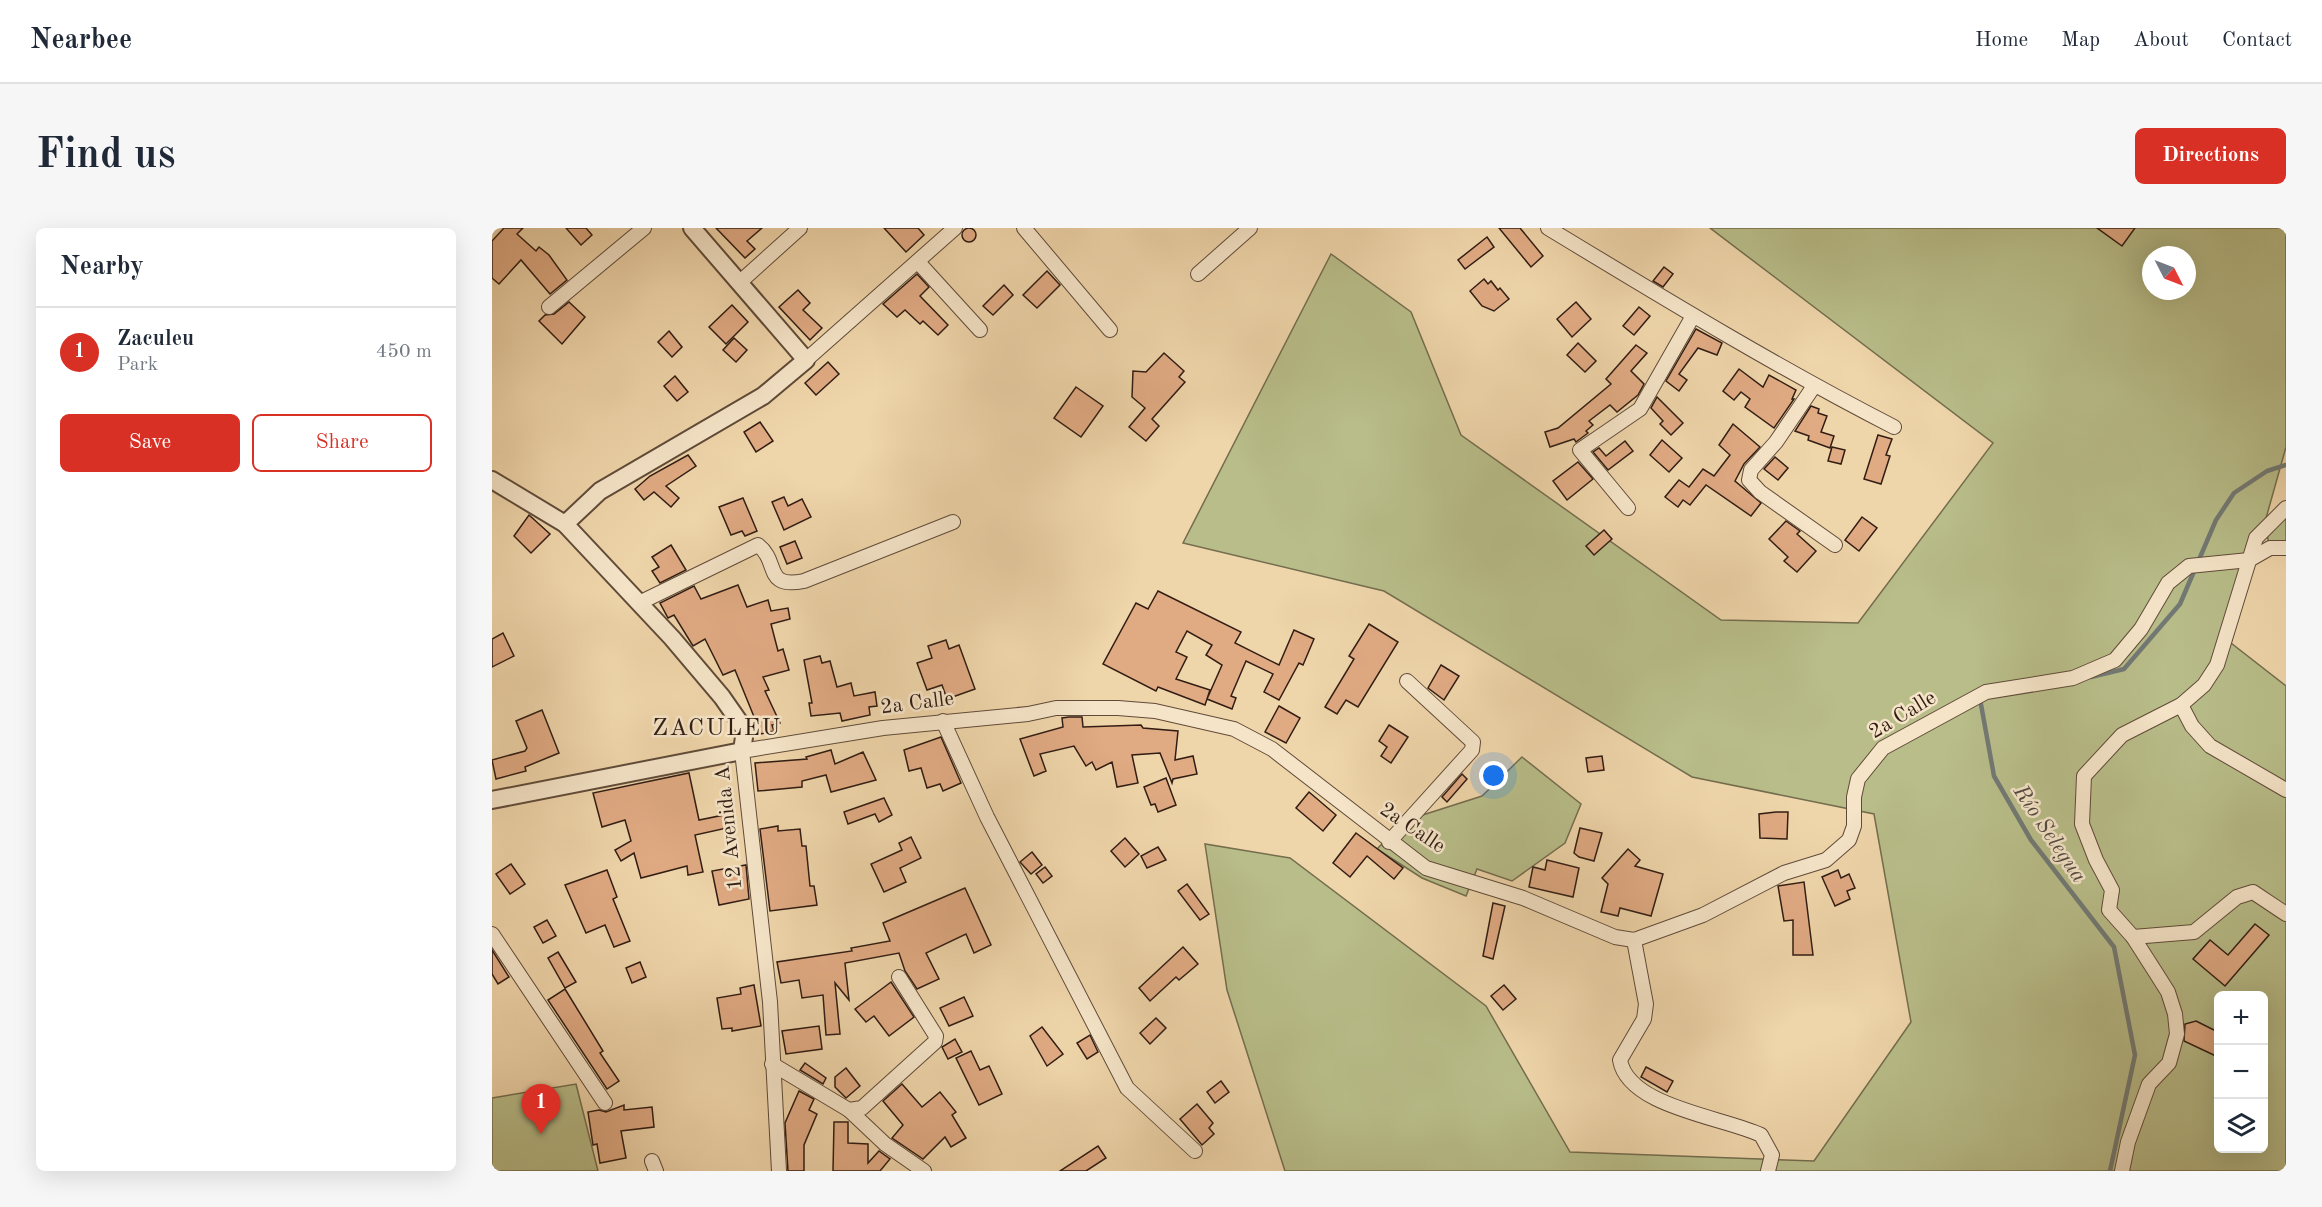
<!DOCTYPE html>
<meta charset="utf-8">
<style>
body{margin:0;font-family:"Old Standard TT",serif;background:#f6f6f7;color:#1f2937}
.controls{position:absolute;right:18px;bottom:18px;display:grid;overflow:hidden;border-radius:9px;box-shadow:0 6px 24px #0002}
.controls button{width:54px;height:54px;display:grid;place-items:center;padding:0;border:0;border-bottom:2px solid #e0e1e3;background:#fff;color:#1f2937;font:30px sans-serif}
.compass{position:absolute;left:1650px;top:18px;width:54px;height:54px;border-radius:50%;background:#fff;box-shadow:0 6px 24px #0002;rotate:132deg}
.you{position:absolute;left:1002px;top:548px;width:21px;height:21px;margin:-15px;border:4px solid #fff;border-radius:50%;background:#1a73e8;box-shadow:0 0 0 9px #1a73e833}
.badge{display:grid;place-items:center;width:39px;height:39px;border-radius:50%;background:#d93025;color:#fff;font-size:20px;font-weight:700}
.pin{position:absolute;translate:-50% -50px;filter:drop-shadow(0 2px 3px #0008)}
.pin::after{content:'';position:absolute;top:32px;width:21px;height:18px;background:inherit;clip-path:polygon(0 0,100% 0,50% 100%)}
.list{margin:0;padding:0;list-style:none}
h2{display:flex;justify-content:space-between;align-items:center;height:78px;margin:0;padding:0 24px;font-size:26px}
h2 small{font-size:20px;font-weight:400;color:#747a83}
.list li{display:grid;grid-template-columns:39px 1fr auto;gap:18px;align-items:center;box-sizing:border-box;height:90px;padding:0 24px;border-top:2px solid #e0e1e3}
.list b{display:block;font-size:22px;white-space:nowrap}
.list p{margin:0;font-size:20px;white-space:nowrap;color:#747a83}
.list em{font-size:20px;font-style:normal;color:#747a83}
.actions{display:flex;gap:12px;padding:18px 24px}
.actions a{flex:1;padding:14px 0;border:2px solid #d93025;border-radius:9px;text-align:center;font-size:21px;color:#d93025}
.actions .main{background:#d93025;color:#fff}
.icon{flex:none;width:33px;height:33px;fill:none;stroke:currentColor;stroke-width:2;stroke-linecap:round;stroke-linejoin:round}
.map{position:relative;flex:none;width:1794px;height:943px;overflow:hidden;border-radius:9px}
header{display:flex;align-items:center;gap:36px;box-sizing:border-box;height:84px;padding:0 30px;background:#fff;border-bottom:2px solid #e0e1e3}
header strong{font-size:28px}
nav{display:flex;gap:33px;margin-inline-start:auto;font-size:21px}
.intro{display:flex;align-items:center;justify-content:space-between;box-sizing:border-box;height:144px;padding:0 36px}
h1{margin:0;font-size:42px}
.button{padding:15px 27px;border-radius:9px;background:#d93025;color:#fff;font-size:21px;font-weight:700}
main{display:flex;gap:36px;padding:0 36px}
aside{flex:1;background:#fff;border-radius:9px;box-shadow:0 6px 24px #0002}
.map>svg:first-child{display:block}
</style>
<header>
<strong>Nearbee</strong>
<nav><a>Home</a><a>Map</a><a>About</a><a>Contact</a></nav>
</header>
<div class="intro"><h1>Find us</h1><a class="button">Directions</a></div>
<main>
<aside>
<h2>Nearby<small></small></h2>
<ul class="list">
<li><span class="badge">1</span><div><b>Zaculeu</b><p>Park</p></div><em>450 m</em></li>
</ul>
<div class="actions"><a class="main">Save</a><a>Share</a></div>
</aside>
<div class="map">
<svg width="1794" height="943" viewBox="0 0 1794 943">
<rect width="100%" height="100%" fill="#efd5aa"/>
<filter id="stains"><feTurbulence type="fractalNoise" baseFrequency=".00333" numOctaves="4"/><feColorMatrix values="0 0 0 0 .2 0 0 0 0 .09 0 0 0 0 .02 0 0 0 .5 -.17"/></filter>
<radialGradient id="worn" r=".72"><stop offset=".6" stop-color="#630" stop-opacity="0"/><stop offset="1" stop-color="#630" stop-opacity=".3"/></radialGradient>
<g fill="#b8bd89" stroke="#746d4e" stroke-width="1.5" fill-rule="evenodd">
<path d="M1218,0H1794V219L1739,415L1794,458V943H793L735,762L713,616L798,630L994,778L1078,924L1322,933L1419,794L1382,586L1200,549L892,363L691,315L839,26L919,84L969,207L1229,392L1366,395L1501,215ZM1659,27H1695V63H1659ZM1726,768H1772V920H1726Z"/>
<path d="M1794,284V320H1778L1775,307Z"/>
<path d="M1030,529L1089,576L1073,615L1020,653L985,641L974,668L930,650L885,621L912,593L990,568Z"/>
<path d="M84,856L106,943H0V870Z"/>
</g>
<g fill="none" stroke-linecap="round" stroke-linejoin="round">
<g stroke="#727974" stroke-width="4.5">
<path d="M1599,449L1632,441L1688,376L1724,292L1742,265L1775,243L1794,237"/>
<path d="M1490,471H1488L1502,548L1539,612L1622,719L1643,827L1618,943"/>
</g>
</g>
<g fill="#e0aa83" stroke="#311d13" stroke-width="1.5">
<circle cx="477" cy="7" r="7"/>
<path d="M12,0H31L25,6L44,23L47,19L57,27L75,52L58,66L29,32L7,56L0,50V13Z"/>
<path d="M74,0H94L100,7L89,17Z"/>
<path d="M224,0H270L255,13L263,21L253,30Z"/>
<path d="M392,0H426L432,7L414,24Z"/>
<path d="M1007,0H1028L1051,28L1039,39Z"/>
<path d="M1605,0H1643L1630,18Z"/>
<path d="M995,9L1002,19L973,41L966,32Z"/>
<path d="M1172,39L1181,46L1171,59L1161,53Z"/>
<path d="M555,43L568,57L545,80L531,67Z"/>
<path d="M425,46L437,59L428,68L456,97L446,107L431,93L428,96L413,82L405,89L391,76Z"/>
<path d="M992,51L996,56L999,53L1006,62L1008,60L1017,71L1002,83L990,78L978,63Z"/>
<path d="M512,57L521,67L501,87L491,78Z"/>
<path d="M306,62L318,75L311,82L330,100L318,112L287,79Z"/>
<path d="M77,74L93,89L70,116L47,93L53,87L62,86Z"/>
<path d="M1084,74L1099,91L1080,109L1065,91Z"/>
<path d="M240,77L256,94L234,116L217,99Z"/>
<path d="M1147,79L1158,88L1142,107L1131,98Z"/>
<path d="M1204,101L1230,115L1225,127L1206,120L1187,146L1195,152L1187,163L1174,153Z"/>
<path d="M177,103L190,119L180,129L166,114Z"/>
<path d="M242,110L255,122L244,134L231,122Z"/>
<path d="M1086,115L1104,133L1093,144L1075,127Z"/>
<path d="M1144,117L1155,125L1139,143L1152,156L1146,167L1125,184L1118,177L1097,193L1101,197L1094,203L1096,205L1084,214L1082,211L1058,219L1053,204L1066,200L1119,156L1114,151Z"/>
<path d="M672,125L692,143L687,149L693,154L660,191L667,198L654,213L637,199L653,180L640,169L641,143L654,144Z"/>
<path d="M336,134L347,146L324,167L313,155Z"/>
<path d="M1247,141L1271,159L1277,147L1304,162L1300,171H1302L1282,200L1253,179L1258,171L1249,164L1242,172L1231,163Z"/>
<path d="M183,148L196,164L185,173L172,158Z"/>
<path d="M584,159L611,178L589,209L562,190Z"/>
<path d="M1165,169L1191,195L1179,207L1168,196L1171,193L1159,180Z"/>
<path d="M1319,178L1327,181L1326,185L1335,188L1329,204L1342,208L1338,220L1316,212L1317,208L1303,203Z"/>
<path d="M268,194L281,213L264,224L252,204Z"/>
<path d="M1241,196L1268,219L1252,236L1243,253L1269,275L1259,288L1214,257L1198,277L1191,272L1186,279L1173,269L1187,252L1197,259L1211,241L1222,248L1238,227L1227,217Z"/>
<path d="M1386,207L1400,211L1394,227L1398,228L1389,256L1372,251Z"/>
<path d="M1170,212L1190,230L1177,244L1158,227Z"/>
<path d="M1133,213L1141,223L1116,242L1101,224L1107,220L1114,228Z"/>
<path d="M1340,219L1353,222L1349,236L1336,233Z"/>
<path d="M196,227L204,238L174,258L187,270L179,279L162,264L152,272L143,261L158,248Z"/>
<path d="M1283,229L1296,240L1286,252L1272,241Z"/>
<path d="M1086,234L1101,251L1075,272L1061,253Z"/>
<path d="M292,269L296,278L310,271L319,289L292,302L280,274Z"/>
<path d="M251,270L265,303L253,308L250,303L239,307L227,279Z"/>
<path d="M37,287L58,306L39,325L22,308Z"/>
<path d="M1370,289L1385,300L1367,323L1353,312Z"/>
<path d="M1294,293L1308,303L1305,306L1324,323L1305,344L1292,333L1296,329L1277,311Z"/>
<path d="M1112,302L1120,311L1102,327L1094,318Z"/>
<path d="M303,313L310,330L295,336L288,319Z"/>
<path d="M179,317L194,342L168,355L160,343L167,339L160,329Z"/>
<path d="M246,357L255,379L276,372L279,383L296,380L298,391L279,396L286,423L291,421L297,442L271,449L277,462L273,463L288,495L280,497L282,503L269,506L243,442L231,447L213,411L201,418L182,387L176,390L168,375L202,358L209,371Z"/>
<path d="M666,363L749,404L743,415L787,437L802,402L822,411L811,437L807,435L787,472L772,464L781,446L754,433L739,468L744,470L740,481L715,471L730,437L714,427L720,417L695,403L684,424L695,429L684,451L718,462L713,477L666,459L664,463L611,436L644,375L656,381Z"/>
<path d="M877,396L906,414L866,479L854,472L845,486L833,479L862,431L857,428Z"/>
<path d="M11,405L22,428L0,439V411Z"/>
<path d="M454,412L457,421L467,417L483,461L455,471L450,457L435,462L425,435L440,430L436,418Z"/>
<path d="M328,428L330,435L338,433L345,459L359,455L362,468L383,464L385,478L377,479L378,487L350,493L348,485L319,488L317,475H320L312,432Z"/>
<path d="M949,437L967,448L952,472L936,460Z"/>
<path d="M787,478L808,490L794,515L773,504Z"/>
<path d="M50,482L67,525L33,539L34,543L4,551L0,532L33,523L35,520L24,493Z"/>
<path d="M577,489H590L591,499L649,497L651,500L686,503L683,532L701,528L705,546L681,551L680,555L668,525L640,527L646,555L625,559L620,534L604,542L600,534L594,538L582,518L548,526L554,543L542,548L528,511L571,499L570,490Z"/>
<path d="M897,497L916,509L899,535L889,528L895,519L887,513Z"/>
<path d="M449,509L469,555L451,563L448,556L435,560L429,540L417,543L412,522Z"/>
<path d="M339,522L343,536L371,524L384,552L339,564L334,547L310,553V559L266,563L263,535L315,531L314,529Z"/>
<path d="M1110,528L1112,542L1096,544L1094,530Z"/>
<path d="M197,545L207,592L232,587L235,600L203,607L211,644L196,647L195,638L149,650L142,625L129,633L123,622L139,613L133,592L110,599L101,565Z"/>
<path d="M970,546L975,551L955,574L950,569Z"/>
<path d="M674,550L684,577L666,584L663,576L659,577L652,559Z"/>
<path d="M817,564L844,587L831,603L804,580Z"/>
<path d="M392,570L400,587L387,594L383,586L356,596L352,584Z"/>
<path d="M1284,584H1296L1295,611L1268,610L1267,586Z"/>
<path d="M286,598V603L308,601L310,618H314L318,658H322L325,677L278,683L268,601Z"/>
<path d="M1088,600L1110,605L1102,633L1087,629L1082,625Z"/>
<path d="M864,605L911,640L902,651L875,628L858,649L841,635Z"/>
<path d="M419,609L429,630L408,640L414,654L392,664L379,636L410,622L407,615Z"/>
<path d="M633,610L647,626L633,639L619,623Z"/>
<path d="M666,619L674,632L655,640L649,628Z"/>
<path d="M1136,621L1148,632L1143,638L1171,646L1159,688L1128,680L1126,688L1109,684L1116,656L1110,650Z"/>
<path d="M540,624L550,637L539,646L528,634Z"/>
<path d="M1055,632L1087,640L1081,669L1037,659L1041,639L1053,642Z"/>
<path d="M19,636L33,656L18,666L4,646Z"/>
<path d="M254,637L257,671L227,677L220,643Z"/>
<path d="M553,639L560,648L551,655L544,646Z"/>
<path d="M115,642L125,669L121,671L138,713L122,719L113,697L94,705L73,657Z"/>
<path d="M1346,642L1349,650L1357,646L1363,660L1355,663L1358,671L1343,678L1330,649Z"/>
<path d="M1312,654L1321,727H1301V692L1292,693L1286,658Z"/>
<path d="M695,656L717,686L708,692L686,663Z"/>
<path d="M473,660L499,717L482,725L474,706L434,725L447,751L425,761L413,743L407,725L353,735L357,772L343,755L348,806L334,807L331,767L310,770L307,752L289,755L285,734L360,723L359,720L398,713L391,695Z"/>
<path d="M1001,675L1013,678L1001,731L991,728Z"/>
<path d="M55,692L64,708L51,715L42,699Z"/>
<path d="M1763,696L1777,707L1733,758L1701,731L1718,712L1736,727Z"/>
<path d="M691,719L706,736L687,752L684,749L658,773L647,760Z"/>
<path d="M0,722L17,749L6,756L0,746Z"/>
<path d="M66,724L84,754L73,760L56,730Z"/>
<path d="M148,734L154,749L140,755L134,740Z"/>
<path d="M399,754L422,789L397,808L382,788L374,794L363,781Z"/>
<path d="M262,757L269,798L240,803V800L230,801L225,770L249,766L248,760Z"/>
<path d="M1012,757L1024,771L1011,782L999,768Z"/>
<path d="M73,761L111,823L108,825L127,853L115,861L56,772Z"/>
<path d="M472,769L481,788L457,798L448,780Z"/>
<path d="M664,790L674,800L658,816L648,805Z"/>
<path d="M1704,793L1726,804V829L1692,813L1693,796Z"/>
<path d="M327,798L330,821L294,826L290,803Z"/>
<path d="M550,799L571,826L555,838L538,808Z"/>
<path d="M598,807L606,824L595,831L585,815Z"/>
<path d="M463,811L470,824L456,831L450,819Z"/>
<path d="M479,823L488,842L497,838L510,866L487,877L464,830Z"/>
<path d="M313,835L334,850L331,856L308,842Z"/>
<path d="M1154,839L1181,853L1175,864L1149,849Z"/>
<path d="M354,840L368,858L354,870L343,859V849Z"/>
<path d="M729,853L737,864L723,875L715,864Z"/>
<path d="M410,856L430,879L448,864L464,884L460,887L474,910L459,919L453,909L431,931L400,910L411,897L391,873Z"/>
<path d="M307,863L322,871L317,882L325,886L312,917V943H296L293,895Z"/>
<path d="M705,876L721,895L717,900L722,906L710,917L688,891Z"/>
<path d="M132,877V882L160,879L162,899L129,903L134,930L108,935L105,916L101,917L96,884L107,882L114,884Z"/>
<path d="M342,894H356V915L376,916V935L387,923L398,931L388,943H341Z"/>
<path d="M606,918L614,930L594,943H568Z"/>
</g>
<g fill="none" stroke-linecap="round" stroke-linejoin="round">
<g stroke="#604b39" stroke-width="16">
<g id="minor">
<path d="M532,0L618,102"/>
<path d="M1056,0C1170,69 1283,138 1402,199"/>
<path d="M426,34L488,102"/>
<path d="M706,46L758,0"/>
<path d="M247,55L308,0"/>
<path d="M57,79L152,0"/>
<path d="M314,132L463,0"/>
<path d="M1322,158L1284,214L1259,242L1257,252L1268,264L1343,317"/>
<path d="M1136,280L1088,222L1148,181L1201,88"/>
<path d="M147,375L266,317C288,334 271,361 312,353L461,294"/>
<path d="M1689,477L1700,498L1718,518L1794,562"/>
<path d="M451,493L495,589L635,860L703,923"/>
<path d="M897,614L980,522L981,514L915,453"/>
<path d="M0,706L113,875"/>
<path d="M1641,709L1702,704L1745,669L1761,664L1794,686"/>
<path d="M1142,712L1154,776L1152,791L1128,832C1136,879 1231,889 1269,907L1280,927L1276,943"/>
<path d="M280,836L357,882L393,916L432,943"/>
<path d="M357,882L370,880L443,814L444,808L407,749"/>
<path d="M160,933L164,943"/>
<path d="M287,943L278,774L250,523L391,500L536,486L564,480H626L663,483L742,501L780,521L934,640L1031,670L1123,709L1142,712L1211,687L1292,645L1334,632L1357,612L1362,598V569L1366,551L1391,520L1494,464L1581,450L1623,432L1649,401L1676,355L1697,338L1757,332L1778,320H1794"/>
<path d="M1630,943L1636,914L1657,856L1677,835L1685,806L1683,786L1676,764L1664,745L1641,709L1617,682L1620,662L1604,632L1590,596L1592,548L1630,507L1689,477L1712,457L1725,437L1764,310L1794,280"/>
</g>
</g>
<g stroke="#604b39" stroke-width="20">
<g id="tertiary">
<path d="M0,252L73,296L180,410L230,469L253,502L250,523L0,572"/>
<path d="M73,296L108,263L271,168L314,132L200,0"/>
</g>
</g>
<use href="#minor" stroke="#f5e4c8" stroke-width="14"/>
<use href="#tertiary" stroke="#f5e4c8" stroke-width="16"/>
</g>
<g text-anchor="middle" stroke-width="5" stroke-linejoin="round" paint-order="stroke">
<g font-size="21" fill="#311d13" stroke="#f5e4c8">
<text transform="translate(425 474) rotate(-7)" y="7">2a Calle</text>
<text transform="translate(1410 486) rotate(-31)" y="7">2a Calle</text>
<text transform="translate(921 599) rotate(34)" y="7">2a Calle</text>
<text transform="translate(236 600) rotate(-96)" y="7">12 Avenida A</text>
</g>
<g font-size="22" font-style="italic" fill="#524b43" stroke="#f5e4c8">
<text transform="translate(1559 605) rotate(56)" y="8">Río Selegua</text>
</g>
<g font-size="24" letter-spacing="1.5" fill="#311d13" stroke="#f5e4c8">
<text x="225" y="507">ZACULEU</text>
</g>
</g>
<rect width="100%" height="100%" filter="url(#stains)"/>
<rect width="100%" height="100%" fill="url(#worn)"/>
</svg>
<div class="controls">
<button>+</button>
<button>−</button>
<button><svg class="icon" aria-label="layers" viewBox="0 0 24 24"><path d="M12 4l9 5-9 5-9-5zM3 14l9 5 9-5"/></svg></button>
</div>
<svg class="compass" viewBox="-18 -18 36 36"><path d="M0-13l5 13h-10z" fill="#e53935"/><path d="M0 13l5-13h-10z" fill="#747a83"/></svg>
<div class="you"></div>
<div class="pin badge" style="left:49px;top:906px">1</div>
</div>
</main>
